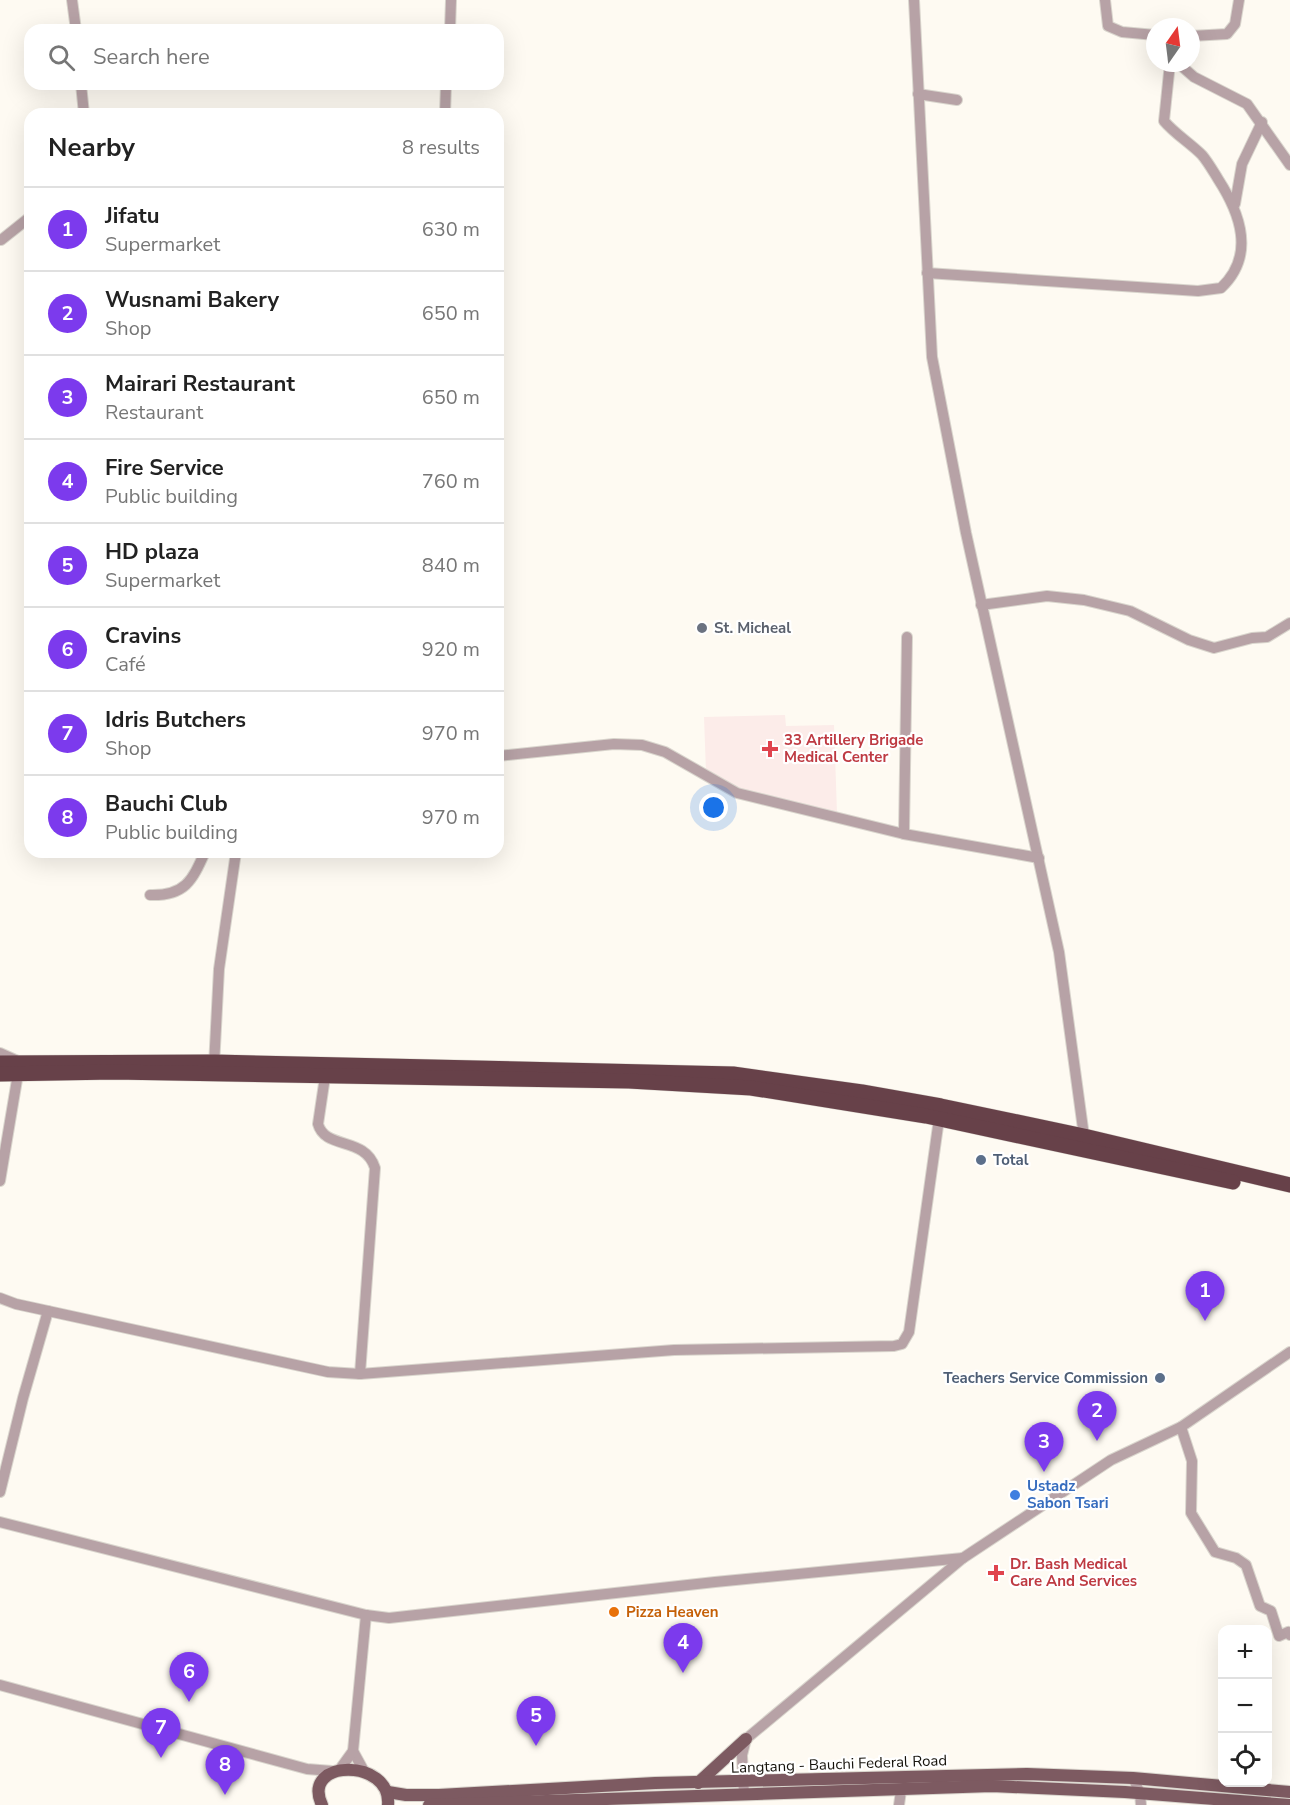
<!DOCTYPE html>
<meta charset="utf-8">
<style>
body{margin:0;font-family:"Nunito Sans",sans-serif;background:#f2f2f2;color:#222}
.controls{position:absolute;right:18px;bottom:18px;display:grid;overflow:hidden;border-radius:12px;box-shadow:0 6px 24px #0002}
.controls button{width:54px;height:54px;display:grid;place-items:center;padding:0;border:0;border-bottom:2px solid #e0e0e0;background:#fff;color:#222;font:30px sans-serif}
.compass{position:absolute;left:1146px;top:18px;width:54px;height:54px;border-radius:50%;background:#fff;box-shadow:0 6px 24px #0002;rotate:14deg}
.you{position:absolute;left:714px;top:808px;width:21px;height:21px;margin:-15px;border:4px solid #fff;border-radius:50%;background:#1a73e8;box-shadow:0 0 0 9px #1a73e833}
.badge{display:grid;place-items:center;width:39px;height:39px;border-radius:50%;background:#7c3aed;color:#fff;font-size:20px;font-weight:700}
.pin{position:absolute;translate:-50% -50px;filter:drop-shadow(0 2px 3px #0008)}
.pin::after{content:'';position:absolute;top:32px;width:21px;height:18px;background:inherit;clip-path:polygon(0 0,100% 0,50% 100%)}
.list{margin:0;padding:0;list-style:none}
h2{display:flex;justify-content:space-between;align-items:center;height:78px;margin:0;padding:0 24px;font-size:26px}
h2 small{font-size:20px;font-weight:400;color:#767676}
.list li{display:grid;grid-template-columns:39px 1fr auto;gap:18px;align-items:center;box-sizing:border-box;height:84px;padding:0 24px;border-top:2px solid #e0e0e0}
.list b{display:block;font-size:22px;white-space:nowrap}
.list p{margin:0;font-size:20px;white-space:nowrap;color:#767676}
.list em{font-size:20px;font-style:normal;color:#767676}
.icon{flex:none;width:33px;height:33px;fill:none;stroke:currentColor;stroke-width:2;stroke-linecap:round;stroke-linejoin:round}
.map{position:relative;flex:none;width:1290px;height:1805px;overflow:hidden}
.search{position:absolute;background:#fff;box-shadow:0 6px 24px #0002;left:24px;top:24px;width:480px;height:66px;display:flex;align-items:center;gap:15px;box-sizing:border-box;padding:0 21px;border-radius:18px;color:#767676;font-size:22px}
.panel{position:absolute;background:#fff;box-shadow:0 6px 24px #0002;left:24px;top:108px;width:480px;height:750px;border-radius:18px}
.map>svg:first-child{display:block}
</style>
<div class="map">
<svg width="1290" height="1805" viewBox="0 0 1290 1805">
<rect width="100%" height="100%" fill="#fefaf2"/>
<path fill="#fcece9" d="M785,715L786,726L834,725L837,813L734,789L706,772L704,717Z"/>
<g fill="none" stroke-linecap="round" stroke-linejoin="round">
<g stroke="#d9d5cd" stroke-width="12">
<g id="minor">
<path d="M72,0L76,30"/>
<path d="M914,0L932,357L966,533L1059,952L1084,1136"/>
<path d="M1105,0L1108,26L1122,32L1155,35"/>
<path d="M450,30L451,0"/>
<path d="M1191,36L1227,34L1235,24L1239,0"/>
<path d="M1178,63L1194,77L1247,104L1290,165"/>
<path d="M81,84L84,114"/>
<path d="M918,94L957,100"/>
<path d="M445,114L446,84"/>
<path d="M1235,204L1242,164L1262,122"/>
<path d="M1,240L30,217"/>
<path d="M927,273L1198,291L1221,288C1256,255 1240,213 1218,179C1213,171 1208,162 1202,155C1190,143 1175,134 1164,121L1170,63"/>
<path d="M981,605L1047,596L1084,600L1130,611L1189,640L1214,648L1252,638L1267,637L1290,623"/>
<path d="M498,756L614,744L642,745L665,752L737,793L904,834L1039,858"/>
<path d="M904,834L907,637"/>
<path d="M150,895C185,896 192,881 205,852"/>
<path d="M0,1053L20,1062L0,1181"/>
<path d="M214,1066L219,969L236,852"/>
<path d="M325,1077L318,1124C325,1150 365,1136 375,1168L360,1374"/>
<path d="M0,1298L16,1304L328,1372L360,1374L674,1350L894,1346L902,1344L909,1332L939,1119"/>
<path d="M1181,1427L1192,1461L1191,1513L1215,1552L1236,1558L1246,1565L1260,1606L1271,1611L1279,1636L1288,1632L1290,1635"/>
<path d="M0,1492L23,1398L48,1311"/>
<path d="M0,1522L366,1615L389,1618L715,1582L963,1558"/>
<path d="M0,1685L307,1769L332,1771"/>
<path d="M353,1751L365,1773"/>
<path d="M340,1769L353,1751L366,1615"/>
<path d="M1133,1778L1140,1793L1141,1805"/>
<path d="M744,1795L742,1755L746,1739L963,1558L1111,1460L1181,1427L1290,1352"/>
<path d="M899,1805L901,1791"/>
</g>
</g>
<g stroke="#d9d5cd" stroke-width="14">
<g id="major">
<path d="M698,1783L746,1739"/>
<path d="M388,1792L406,1795H439L655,1783L1027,1774L1133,1778L1290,1792"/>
<path d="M322,1805C300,1758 392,1758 388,1805"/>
<path d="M429,1805L992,1786L1125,1792L1290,1805"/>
</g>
</g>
<g stroke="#d9d5cd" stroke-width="16">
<g id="highway">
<path d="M0,1063L215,1062L733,1074L862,1092L941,1106L1084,1136L1290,1185"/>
<path d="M0,1074L114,1072L629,1081L751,1088L926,1116L1233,1182"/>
</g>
</g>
<use href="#minor" stroke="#b7a2a6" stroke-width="10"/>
<use href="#major" stroke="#7d5a61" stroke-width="12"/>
<use href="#highway" stroke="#674149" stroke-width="15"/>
</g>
<circle fill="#6b7280" stroke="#fff" stroke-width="2" cx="702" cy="628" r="6"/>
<g fill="#e0444e" stroke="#fff" stroke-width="2">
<path d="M767 740h6v6h6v6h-6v6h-6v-6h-6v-6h6z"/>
<path d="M993 1564h6v6h6v6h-6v6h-6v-6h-6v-6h6z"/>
</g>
<g fill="#5c6f8a" stroke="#fff" stroke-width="2">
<circle cx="981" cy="1160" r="6"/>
<circle cx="1160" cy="1378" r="6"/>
</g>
<circle fill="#3f7fe0" stroke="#fff" stroke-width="2" cx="1015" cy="1495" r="6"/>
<circle fill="#e8710a" stroke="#fff" stroke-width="2" cx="614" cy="1612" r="6"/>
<g text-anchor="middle" stroke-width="4.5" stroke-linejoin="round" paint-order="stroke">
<g font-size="15" font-weight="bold" fill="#5b616d" stroke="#fff" text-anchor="start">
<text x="714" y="633">St. Micheal</text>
</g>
<g font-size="15" font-weight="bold" fill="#be3a42" stroke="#fff" text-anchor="start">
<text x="784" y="745">33 Artillery Brigade<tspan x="784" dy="17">Medical Center</tspan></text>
<text x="1010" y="1569">Dr. Bash Medical<tspan x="1010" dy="17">Care And Services</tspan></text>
</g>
<g font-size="15" font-weight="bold" fill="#4e5e75" stroke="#fff" text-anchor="start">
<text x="993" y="1165">Total</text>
<text x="1148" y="1383" text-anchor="end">Teachers Service Commission</text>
</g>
<g font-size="15" font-weight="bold" fill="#366cbe" stroke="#fff" text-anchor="start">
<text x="1027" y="1491">Ustadz<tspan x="1027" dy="17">Sabon Tsari</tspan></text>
</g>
<g font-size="15" font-weight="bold" fill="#c56008" stroke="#fff" text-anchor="start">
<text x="626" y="1617">Pizza Heaven</text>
</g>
<g font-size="15" fill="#15120b" stroke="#fff">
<text transform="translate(839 1764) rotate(-2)" y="5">Langtang - Bauchi Federal Road</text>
</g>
</g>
</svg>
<div class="controls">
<button>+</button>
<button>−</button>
<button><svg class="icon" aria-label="locate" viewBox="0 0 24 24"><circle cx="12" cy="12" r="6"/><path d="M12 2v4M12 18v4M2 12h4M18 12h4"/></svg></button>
</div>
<svg class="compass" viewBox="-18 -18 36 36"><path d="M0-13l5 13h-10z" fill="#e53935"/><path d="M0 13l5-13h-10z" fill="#767676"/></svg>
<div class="you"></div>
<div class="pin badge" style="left:1205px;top:1321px">1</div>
<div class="pin badge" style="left:1097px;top:1441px">2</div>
<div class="pin badge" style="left:1044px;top:1472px">3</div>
<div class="pin badge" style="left:683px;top:1673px">4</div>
<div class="pin badge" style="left:536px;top:1746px">5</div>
<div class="pin badge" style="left:189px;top:1702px">6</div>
<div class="pin badge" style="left:161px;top:1758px">7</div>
<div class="pin badge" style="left:225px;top:1795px">8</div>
<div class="search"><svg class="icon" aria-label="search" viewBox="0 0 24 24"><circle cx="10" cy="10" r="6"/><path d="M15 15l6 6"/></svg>Search here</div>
<section class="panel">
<h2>Nearby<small>8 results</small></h2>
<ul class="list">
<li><span class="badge">1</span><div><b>Jifatu</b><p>Supermarket</p></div><em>630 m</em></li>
<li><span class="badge">2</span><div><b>Wusnami Bakery</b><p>Shop</p></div><em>650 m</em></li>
<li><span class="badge">3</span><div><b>Mairari Restaurant</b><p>Restaurant</p></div><em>650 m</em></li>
<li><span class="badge">4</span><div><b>Fire Service</b><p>Public building</p></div><em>760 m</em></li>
<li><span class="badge">5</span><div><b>HD plaza</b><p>Supermarket</p></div><em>840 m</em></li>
<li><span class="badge">6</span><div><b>Cravins</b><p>Café</p></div><em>920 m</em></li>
<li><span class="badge">7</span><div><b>Idris Butchers</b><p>Shop</p></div><em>970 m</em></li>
<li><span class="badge">8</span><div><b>Bauchi Club</b><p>Public building</p></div><em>970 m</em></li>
</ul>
</section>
</div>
